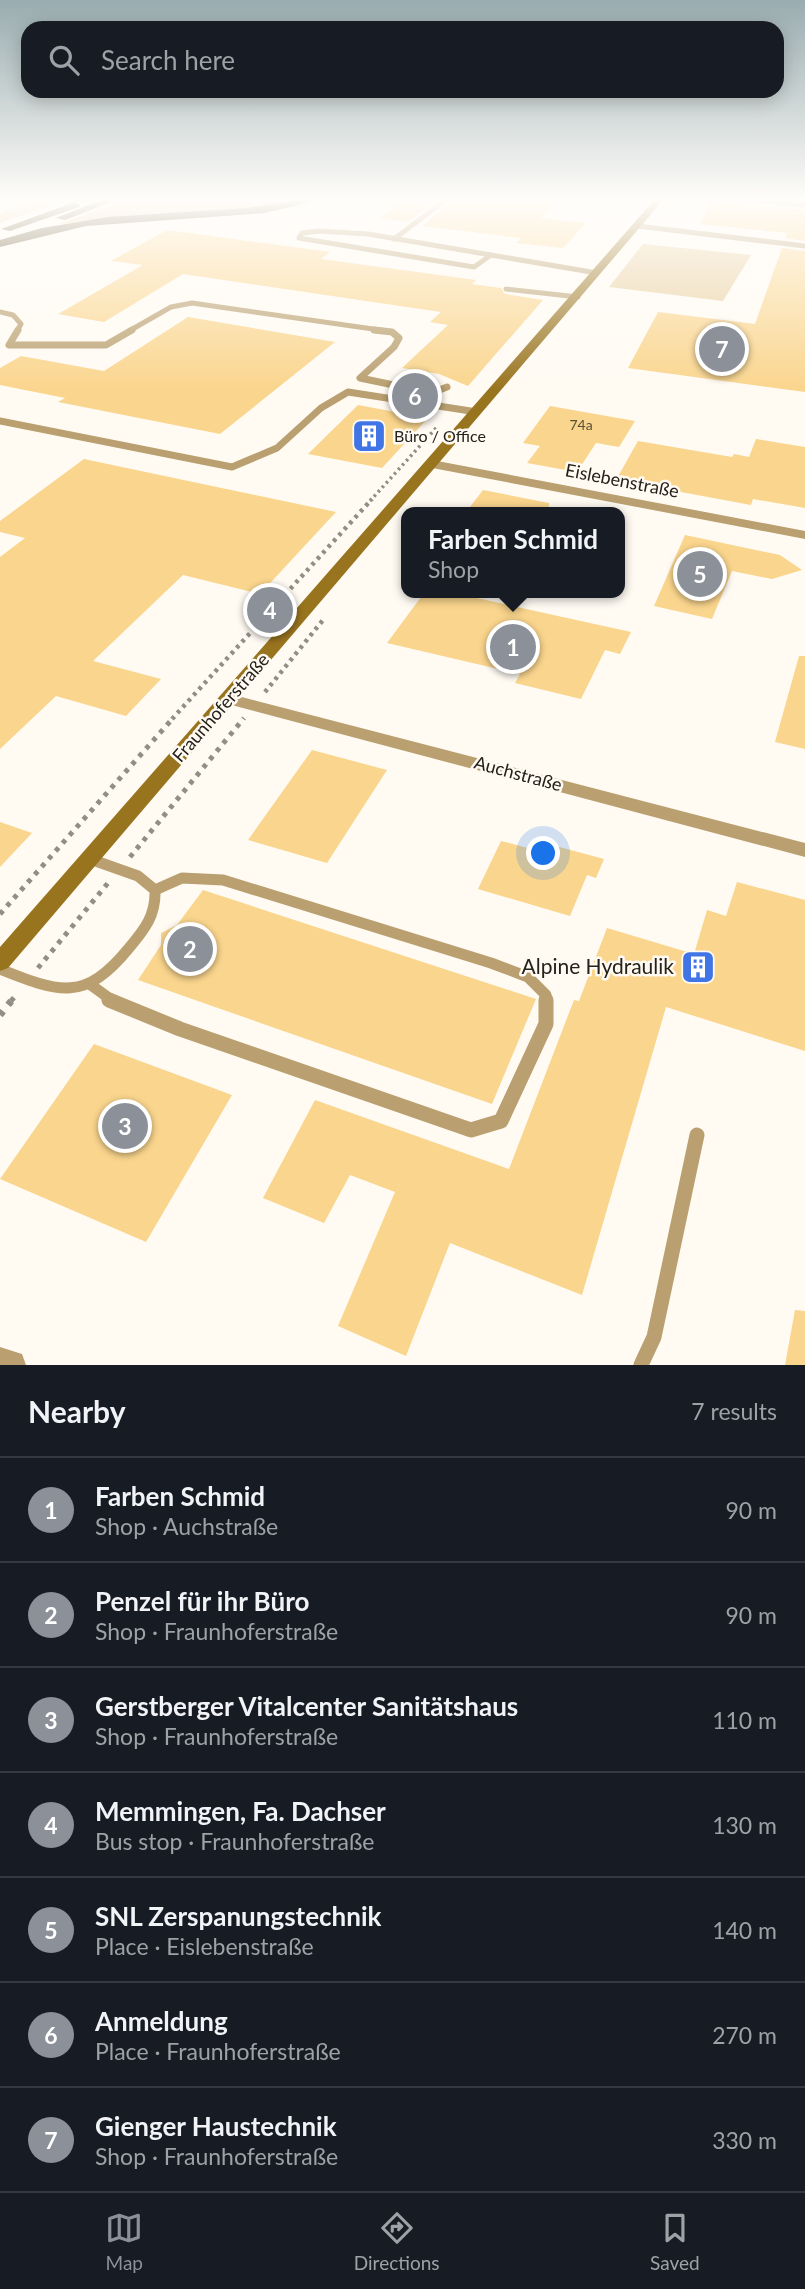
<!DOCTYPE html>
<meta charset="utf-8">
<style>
body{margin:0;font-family:Lato,sans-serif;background:#20242c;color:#f1f3f6}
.you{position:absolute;left:544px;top:854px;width:24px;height:24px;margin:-18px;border:5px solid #fff;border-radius:50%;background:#1a73e8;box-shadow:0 0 0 10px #1a73e833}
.badge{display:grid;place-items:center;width:46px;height:46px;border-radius:50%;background:#8c9099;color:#fff;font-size:23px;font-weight:700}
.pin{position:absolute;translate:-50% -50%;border:4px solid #fff;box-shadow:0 2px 7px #0006}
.popup{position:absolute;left:401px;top:507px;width:224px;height:91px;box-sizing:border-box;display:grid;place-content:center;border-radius:14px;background:#171b24;filter:drop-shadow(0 2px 5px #0005);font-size:23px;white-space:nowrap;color:#9ea1a6}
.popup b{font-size:26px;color:#f1f3f6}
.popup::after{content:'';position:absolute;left:50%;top:100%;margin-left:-14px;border:14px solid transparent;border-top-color:#171b24}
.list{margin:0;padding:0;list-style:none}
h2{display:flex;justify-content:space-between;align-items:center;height:91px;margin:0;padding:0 28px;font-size:30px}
h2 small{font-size:23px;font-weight:400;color:#9ea1a6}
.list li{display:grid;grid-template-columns:46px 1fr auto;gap:21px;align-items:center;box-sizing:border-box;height:105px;padding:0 28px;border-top:2px solid #363941}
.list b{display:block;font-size:26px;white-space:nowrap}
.list p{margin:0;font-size:23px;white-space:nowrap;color:#9ea1a6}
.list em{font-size:23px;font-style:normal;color:#9ea1a6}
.icon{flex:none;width:38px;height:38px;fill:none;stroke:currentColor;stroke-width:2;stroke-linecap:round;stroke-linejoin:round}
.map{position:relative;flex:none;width:805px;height:1365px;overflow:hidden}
.search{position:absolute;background:#171b24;box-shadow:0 4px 18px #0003;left:21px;right:21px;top:21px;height:77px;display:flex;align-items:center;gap:18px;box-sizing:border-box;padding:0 24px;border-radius:21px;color:#9ea1a6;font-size:26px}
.sheet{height:826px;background:#171b24}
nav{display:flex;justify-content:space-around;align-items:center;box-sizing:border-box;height:98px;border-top:2px solid #363941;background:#171b24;font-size:19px;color:#9ea1a6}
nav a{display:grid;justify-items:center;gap:4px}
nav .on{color:#8c9099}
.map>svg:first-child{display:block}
</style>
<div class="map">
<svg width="805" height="1365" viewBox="0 0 805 1365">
<rect width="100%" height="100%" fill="#fffbf3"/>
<g fill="#e8ce9d">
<path d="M15,199H69L0,223V213L31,203Z"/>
<path d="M129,199H204L257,204L309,199L282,206L59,224Z"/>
<path d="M643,244L751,255L723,301L609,287Z"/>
</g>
<g fill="#fad58d">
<path d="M406,199H438L408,222L379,218Z"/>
<path d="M452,199H560L541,218L586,223L563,248L516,243L521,238L423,226Z"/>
<path d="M708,199H739L743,204L805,210V241L785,238L787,233L700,224L707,211Z"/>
<path d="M167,230L330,252L321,259L476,280L472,284L501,288L505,294L543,300L468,386L439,374L402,368L448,325L430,322L441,312L183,274L104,322L58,314L143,265L111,261Z"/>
<path d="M782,248L805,251V392L628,368L658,312L755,324Z"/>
<path d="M188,317L335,342L220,434L58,402L65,398L0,385V368L21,356L104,371Z"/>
<path d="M358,405L390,411L428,418L382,468L308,454Z"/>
<path d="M550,406L635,421L619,447L596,443L577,472L527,463L540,446L523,443Z"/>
<path d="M756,439L805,447V508L753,499L751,505L616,480L638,441L732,457L734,454L749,457Z"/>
<path d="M84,459L336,512L260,594L183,575L93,661L161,679L126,716L56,696L0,749V557L25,538L0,532V521Z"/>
<path d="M483,490L549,503V512H466Z"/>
<path d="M685,535L780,555L802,570L772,579L732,571L712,619L654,606Z"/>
<path d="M424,593H454L631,632L620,654L605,650L581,699L515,683L520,674L387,643Z"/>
<path d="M799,656H805V749L775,742Z"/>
<path d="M312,750L387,770L327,863L248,840Z"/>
<path d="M0,822L32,833L0,867Z"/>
<path d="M501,841L547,853L552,845L604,859L596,878L587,875L570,916L478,889Z"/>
<path d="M737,882L805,900V1051L666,1007L582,1295L450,1243L406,1356L338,1326L395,1192L350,1175L324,1223L263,1198L315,1100L509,1169L574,1000L579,1001L607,928L694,954L707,910L726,916Z"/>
<path d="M203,890L536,999L492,1104L138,980L161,945V933L177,925Z"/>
<path d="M94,1044L232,1095L146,1242L0,1179Z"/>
<path d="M795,1310L805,1311V1365H785Z"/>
</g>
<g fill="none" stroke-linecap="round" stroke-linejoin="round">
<path stroke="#918e86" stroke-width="3.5" stroke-dasharray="2.5 3.5" stroke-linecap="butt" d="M370,501L437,427"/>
<g stroke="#918e86" stroke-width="4.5" stroke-dasharray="3.5 4.5" stroke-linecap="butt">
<path d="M265,692L323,620"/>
<path d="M172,719L372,499"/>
</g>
<g stroke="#918e86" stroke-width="5" stroke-dasharray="4.5 6" stroke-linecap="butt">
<path d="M130,857L244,718"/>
<path d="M0,914L174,717"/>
<path d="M38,968L108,883"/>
<path d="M11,1001L17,994"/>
</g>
<path stroke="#918e86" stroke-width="7" stroke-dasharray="5 8" stroke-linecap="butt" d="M0,1015L12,1000"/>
<g stroke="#baa070" stroke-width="5">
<path d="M744,199L805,205"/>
<path d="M637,226L805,246"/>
<path d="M320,231L368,234L491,255L474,267L299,238L302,233Z"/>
<path d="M394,239L447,199"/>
<path d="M491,255L597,273"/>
<path d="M506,289L578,297"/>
<path d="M0,312L13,315L21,324L17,331"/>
<path d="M129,331L171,307L192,303L387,331"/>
</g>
<g stroke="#baa070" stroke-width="7">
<path d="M18,330L9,345H106L132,330"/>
<path d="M374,330L392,332L399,338L394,347L360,378L432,393L447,387"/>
<path d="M0,421L232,467L277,448L321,408L348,392L477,412"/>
</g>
<g stroke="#baa070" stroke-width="11">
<path d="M155,890L182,878L223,880L491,963L528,977L546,995V1001"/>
<path d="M0,969C60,993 85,1002 129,948C145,929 156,915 155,890L138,876L90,859"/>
<path d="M91,985L113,1001"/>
</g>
<g stroke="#baa070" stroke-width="15">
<path d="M109,1000L180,1029L471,1130L501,1121L546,1024V1000"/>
<path d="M641,1365L654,1337L697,1135"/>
</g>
<g fill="#baa070" fill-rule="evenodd">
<path d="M432,460L805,531V539L427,467L425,464Z"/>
<path d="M230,694L805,843V857L224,703L221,699Z"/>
<path d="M0,1347L22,1354L26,1365H0Z"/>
</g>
<path fill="#99741f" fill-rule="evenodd" d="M655,199H664L8,968L0,971V947Z"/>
<g fill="#554118" fill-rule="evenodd">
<path d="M104,199H119L65,220L56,218Z"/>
<path d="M305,199H323L265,213L86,226L0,247V240L42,228L108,217L247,208Z"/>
<path d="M75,202L80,205L79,207L10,231L1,229Z"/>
</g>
</g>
<linearGradient id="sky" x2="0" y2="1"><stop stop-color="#99acaf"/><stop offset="0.51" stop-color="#fffdfa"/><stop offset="1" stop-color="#fffdfa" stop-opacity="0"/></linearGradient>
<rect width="805" height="390" fill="url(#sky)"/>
<defs>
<g id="building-square" transform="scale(1.75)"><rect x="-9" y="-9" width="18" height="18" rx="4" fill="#4175e5" stroke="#fffbf3"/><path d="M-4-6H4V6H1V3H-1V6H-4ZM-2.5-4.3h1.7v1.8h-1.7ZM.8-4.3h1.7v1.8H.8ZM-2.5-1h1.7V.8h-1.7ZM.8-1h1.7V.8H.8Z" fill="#fff"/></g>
</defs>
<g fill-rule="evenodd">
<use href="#building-square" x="369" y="436"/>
<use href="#building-square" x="698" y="967"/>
</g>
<g text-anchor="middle" stroke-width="5" stroke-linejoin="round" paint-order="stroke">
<g font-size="14" fill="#5a4f38">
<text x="581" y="430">74a</text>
</g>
<g font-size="16" fill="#25221b" stroke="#fffbf3" text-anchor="start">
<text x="394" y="442">Büro / Office</text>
</g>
<g font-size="18" fill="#25221b" stroke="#fffbf3">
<text transform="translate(622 481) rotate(11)" y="6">Eislebenstraße</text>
<text transform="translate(221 708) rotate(-49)" y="6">Fraunhoferstraße</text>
<text transform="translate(518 774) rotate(15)" y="6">Auchstraße</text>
</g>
<g font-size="21" fill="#25221b" stroke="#fffbf3" text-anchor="end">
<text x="674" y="974">Alpine Hydraulik</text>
</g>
</g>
</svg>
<div class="you"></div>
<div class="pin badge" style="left:513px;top:647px">1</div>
<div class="popup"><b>Farben Schmid</b>Shop</div>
<div class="pin badge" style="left:190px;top:949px">2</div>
<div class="pin badge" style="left:125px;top:1126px">3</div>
<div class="pin badge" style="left:270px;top:610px">4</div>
<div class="pin badge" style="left:700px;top:574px">5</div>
<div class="pin badge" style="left:415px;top:396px">6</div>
<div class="pin badge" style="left:722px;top:349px">7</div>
<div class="search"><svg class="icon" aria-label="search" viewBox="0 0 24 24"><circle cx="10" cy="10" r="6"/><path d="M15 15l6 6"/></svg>Search here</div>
</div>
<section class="sheet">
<h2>Nearby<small>7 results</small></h2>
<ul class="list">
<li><span class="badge">1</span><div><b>Farben Schmid</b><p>Shop · Auchstraße</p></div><em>90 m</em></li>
<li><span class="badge">2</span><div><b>Penzel für ihr Büro</b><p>Shop · Fraunhoferstraße</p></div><em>90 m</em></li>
<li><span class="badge">3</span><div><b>Gerstberger Vitalcenter Sanitätshaus</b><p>Shop · Fraunhoferstraße</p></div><em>110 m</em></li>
<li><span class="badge">4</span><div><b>Memmingen, Fa. Dachser</b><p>Bus stop · Fraunhoferstraße</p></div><em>130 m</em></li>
<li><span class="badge">5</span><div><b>SNL Zerspanungstechnik</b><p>Place · Eislebenstraße</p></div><em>140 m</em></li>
<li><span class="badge">6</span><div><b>Anmeldung</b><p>Place · Fraunhoferstraße</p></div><em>270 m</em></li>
<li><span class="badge">7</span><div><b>Gienger Haustechnik</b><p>Shop · Fraunhoferstraße</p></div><em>330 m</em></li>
</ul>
</section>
<nav>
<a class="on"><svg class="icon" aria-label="map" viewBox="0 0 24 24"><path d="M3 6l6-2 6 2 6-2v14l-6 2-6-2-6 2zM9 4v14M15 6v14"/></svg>Map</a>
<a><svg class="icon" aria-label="directions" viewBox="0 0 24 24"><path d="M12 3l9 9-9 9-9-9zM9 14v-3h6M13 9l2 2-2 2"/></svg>Directions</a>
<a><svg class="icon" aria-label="saved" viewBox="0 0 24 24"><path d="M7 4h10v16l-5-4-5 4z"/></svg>Saved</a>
</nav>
